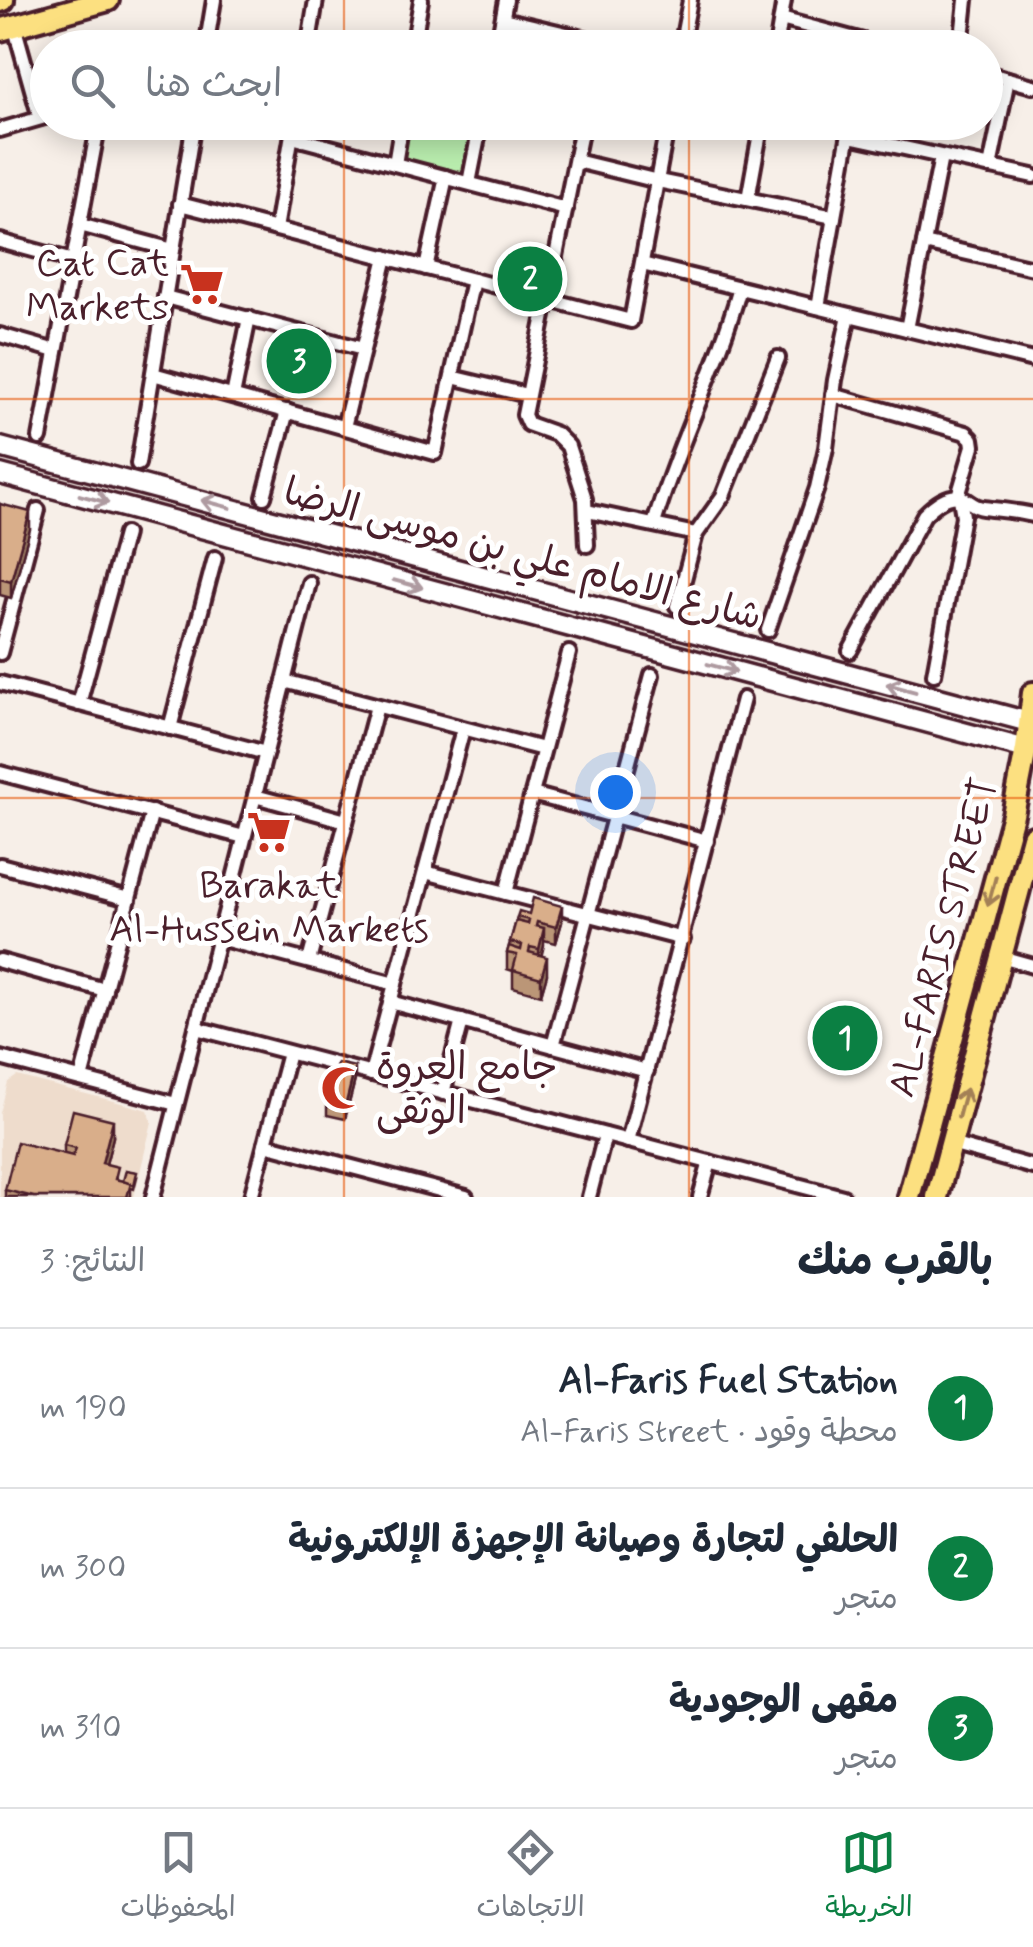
<!DOCTYPE html>
<html lang="ar">
<meta charset="utf-8">
<style>
body{margin:0;font-family:Mynerve,"Playpen Sans Arabic",sans-serif;background:#f6f6f7;color:#1f2937;direction:rtl}
.you{position:absolute;left:615px;top:792px;width:35px;height:35px;margin:-25px;border:8px solid #fff;border-radius:50%;background:#1a73e8;box-shadow:0 0 0 15px #1a73e833}
.badge{display:grid;place-items:center;width:65px;height:65px;border-radius:50%;background:#0b8043;color:#fff;font-size:32px;font-weight:700}
.pin{position:absolute;translate:-50% -50%;border:5px solid #fff;box-shadow:0 2px 10px #0006}
.list{margin:0;padding:0;list-style:none}
h2{display:flex;justify-content:space-between;align-items:center;height:130px;margin:0;padding:0 40px;font-size:42px}
h2 small{font-size:32px;font-weight:400;color:#747a83}
.list li{display:grid;grid-template-columns:65px 1fr auto;gap:30px;align-items:center;box-sizing:border-box;height:160px;padding:0 40px;border-top:2px solid #e0e1e3}
.list b{display:block;font-size:38px;white-space:nowrap}
.list p{margin:0;font-size:32px;white-space:nowrap;color:#747a83}
.list em{font-size:32px;font-style:normal;color:#747a83}
.icon{flex:none;width:55px;height:55px;fill:none;stroke:currentColor;stroke-width:2;stroke-linecap:round;stroke-linejoin:round}
.map{position:relative;flex:none;width:1033px;height:1197px;overflow:hidden;direction:ltr}
.search{position:absolute;background:#fff;box-shadow:0 5px 25px #0003;left:30px;right:30px;top:30px;height:110px;display:flex;align-items:center;gap:25px;box-sizing:border-box;padding:0 35px;border-radius:55px;color:#747a83;font-size:38px}
.sheet{height:610px;background:#fff}
nav{display:flex;justify-content:space-around;align-items:center;box-sizing:border-box;height:140px;border-top:2px solid #e0e1e3;background:#fff;font-size:28px;color:#747a83}
nav a{display:grid;justify-items:center;gap:5px}
nav .on{color:#0b8043}
.map>svg:first-child{display:block}
</style>
<div class="map">
<svg width="1033" height="1197" viewBox="0 0 1033 1197">
<rect width="100%" height="100%" fill="#f7efe8"/>
<filter id="ink" filterUnits="userSpaceOnUse"><feTurbulence type="fractalNoise" baseFrequency=".01" numOctaves="2"/><feDisplacementMap in="SourceGraphic" scale="20" xChannelSelector="R" yChannelSelector="G"/><feConvolveMatrix kernelMatrix="1 2 1 2 8 2 1 2 1" color-interpolation-filters="sRGB"/></filter>
<g filter="url(#ink)">
<path fill="#eedccc" d="M17,1076L148,1110L152,1122L134,1197H0V1113L8,1082Z"/>
<path fill="#b9edae" stroke="#82866c" stroke-width="2.5" d="M410,123H476L465,175L401,160Z"/>
<g fill="none" stroke-linecap="round" stroke-linejoin="round">
<g stroke="#4a1f2b" stroke-width="20">
<g id="minor">
<path d="M503,19L626,48"/>
<path d="M781,19L889,48"/>
<path d="M14,25L40,118"/>
<path d="M206,48L214,0"/>
<path d="M308,48L316,0"/>
<path d="M413,48L421,0"/>
<path d="M497,48L506,0"/>
<path d="M681,48L690,0"/>
<path d="M776,48L784,0"/>
<path d="M961,48L966,0"/>
<path d="M986,73L1033,86"/>
<path d="M583,122L524,415L528,424L556,434L568,446L585,499L587,545"/>
<path d="M0,130L45,117"/>
<path d="M849,136L1033,176"/>
<path d="M292,137L566,209"/>
<path d="M576,161L658,181L834,217"/>
<path d="M395,164L402,122"/>
<path d="M990,167L1008,79"/>
<path d="M469,183L481,122"/>
<path d="M748,199L762,122"/>
<path d="M180,204L631,321L668,122"/>
<path d="M80,225L173,250"/>
<path d="M276,229L294,122"/>
<path d="M0,241L73,261"/>
<path d="M924,243L1033,268"/>
<path d="M642,264L1033,360"/>
<path d="M426,268L446,177"/>
<path d="M165,297L363,349"/>
<path d="M818,307L851,122"/>
<path d="M907,329L941,157"/>
<path d="M0,335L56,351"/>
<path d="M153,374L435,453L473,280"/>
<path d="M452,377L527,395"/>
<path d="M833,395L966,433L972,439L973,446L959,493L963,516L934,674"/>
<path d="M233,396L249,318"/>
<path d="M344,427L386,257"/>
<path d="M40,438L99,122"/>
<path d="M138,464L194,122"/>
<path d="M264,497L287,411"/>
<path d="M587,511L696,534"/>
<path d="M654,524C678,443 717,369 740,288"/>
<path d="M677,606L696,534L723,496L778,358"/>
<path d="M768,630L817,488L826,448L835,380L849,315"/>
<path d="M850,651L924,515C932,507 947,494 960,497C969,500 973,507 983,508C1000,510 1016,511 1033,515"/>
<path d="M0,653L38,510"/>
<path d="M284,681L543,749"/>
<path d="M0,683L266,753"/>
<path d="M79,704L125,534"/>
<path d="M170,728L215,558"/>
<path d="M0,773L244,837"/>
<path d="M532,794L707,841"/>
<path d="M255,796L346,821"/>
<path d="M0,865L129,899"/>
<path d="M425,872L683,939"/>
<path d="M506,893L569,653"/>
<path d="M219,938L395,984"/>
<path d="M1001,957L1033,966"/>
<path d="M0,961L105,990"/>
<path d="M309,961L377,706"/>
<path d="M390,1002L647,1071"/>
<path d="M196,1028L843,1197"/>
<path d="M553,1046L652,675"/>
<path d="M0,1058L176,1104"/>
<path d="M371,1074L463,729"/>
<path d="M81,1079L152,812"/>
<path d="M443,1093L462,1021"/>
<path d="M628,1141L743,699"/>
<path d="M265,1144L466,1197"/>
<path d="M951,1144L1033,1167"/>
<path d="M153,1197L309,583"/>
<path d="M251,1197L289,1053"/>
<path d="M589,1197L605,1135"/>
<path d="M700,1197L710,1162"/>
</g>
</g>
<g stroke="#4a1f2b" stroke-width="25">
<g id="secondary">
<path d="M0,447L1029,722"/>
<path d="M0,474L1026,749"/>
</g>
</g>
<g stroke="#4a1f2b" stroke-width="28">
<g id="primary">
<path d="M0,1L3,0"/>
<path d="M0,30L108,0"/>
<path d="M909,1197L1013,815L1026,749L1033,693"/>
<path d="M937,1197L1033,837"/>
</g>
</g>
<use href="#minor" stroke="#fff" stroke-width="12"/>
<use href="#secondary" stroke="#fff" stroke-width="18"/>
<use href="#primary" stroke="#fce080" stroke-width="20"/>
</g>
<g fill="#bb9677" stroke="#4a1f2b" stroke-width="2.5">
<path d="M0,504L30,529L11,598L0,595Z"/>
<path d="M529,914L562,922L556,943L544,940L541,956L547,974L541,995L513,987V971L507,969V953L517,917Z"/>
<path d="M355,1080L345,1119L327,1115V1102Z"/>
<path d="M113,1137L106,1164L118,1180L123,1181L137,1177L134,1189L131,1188V1197H5V1190L64,1154V1145Z"/>
</g>
<g fill="#987a61" stroke="#4a1f2b" stroke-width="2.5">
<path d="M30,512V529L11,598V581Z"/>
<path d="M562,906V922L556,943V927Z"/>
<path d="M544,928V945L539,966V949Z"/>
<path d="M547,957V974L541,995V978Z"/>
<path d="M355,1067V1080L345,1119V1107Z"/>
<path d="M113,1120V1137L102,1180V1163Z"/>
</g>
<g fill="#d9ae8a" stroke="#4a1f2b" stroke-width="2.5">
<path d="M0,504L30,512L11,581L0,578Z"/>
<path d="M533,898L562,906L556,927L537,922L536,926L544,928L539,949L530,947L529,952L547,957L541,978L513,970L517,955L507,953L509,946L521,950L522,945L510,942L516,921L528,924L529,920L517,917L519,911L529,914Z"/>
<path d="M337,1063L355,1067L345,1107L327,1102Z"/>
<path d="M73,1110L113,1120L102,1163L118,1167L115,1179L131,1183L127,1197H34L5,1190L17,1142L73,1156L76,1148L64,1145Z"/>
<path d="M126,1170L137,1172L134,1185L123,1181Z"/>
</g>
<defs><path id="oneway-shaft" d="M-6 0H5M1.5-3L5.5 0L1.5 3" fill="none" stroke-width="1.6" stroke-linecap="round" stroke-linejoin="round" transform="scale(2.5)"/></defs>
<g stroke="#ae9aa0">
<use href="#oneway-shaft" transform="translate(94 499) rotate(15)"/>
<use href="#oneway-shaft" transform="translate(216 504) rotate(-165)"/>
<use href="#oneway-shaft" transform="translate(408 584) rotate(15)"/>
<use href="#oneway-shaft" transform="translate(722 668) rotate(15)"/>
<use href="#oneway-shaft" transform="translate(901 688) rotate(-165)"/>
</g>
<g stroke="#a38056">
<use href="#oneway-shaft" transform="translate(992 891) rotate(105)"/>
<use href="#oneway-shaft" transform="translate(962 1103) rotate(-75)"/>
</g>
</g>
<path fill="none" stroke="#e8590c" stroke-width="2.5" stroke-opacity="0.55" d="M344,0V48M689,0V48M344,122V1197M689,122V1197M0,399H1033M0,798H1033"/>
<defs>
<g id="supermarket-bare" transform="scale(3.45)"><path d="M-6-5.5h2.5l.6 2H6L4.5 2H-2.5L-4.4-4H-6ZM-1.5 3.2a1.3 1.3 0 1 0 .1 0ZM3 3.2a1.3 1.3 0 1 0 .1 0Z" fill="#c8321e" stroke="#fff" stroke-width="2.5" paint-order="stroke"/></g>
<g id="mosque-bare" transform="scale(3.45)"><path d="M3.5-4.9A6 6 0 1 0 3.5 4.9A5 5 0 1 1 3.5-4.9Z" fill="#c8321e" stroke="#fff" stroke-width="2.5" paint-order="stroke"/></g>
</defs>
<g fill-rule="evenodd">
<use href="#supermarket-bare" x="202" y="284"/>
<use href="#supermarket-bare" x="269" y="832"/>
<use href="#mosque-bare" x="343" y="1088"/>
</g>
<g text-anchor="middle" stroke-width="10" stroke-linejoin="round" paint-order="stroke">
<g font-size="38" fill="#4a1f2b" stroke="#fff" text-anchor="end">
<text x="169" y="275">Cat Cat<tspan x="169" dy="44">Markets</tspan></text>
<text x="269" y="897" text-anchor="middle">Barakat<tspan x="269" dy="44">Al-Hussein Markets</tspan></text>
<text x="376" y="1079" text-anchor="start">جامع العروة<tspan x="376" dy="44">الوثقى</tspan></text>
</g>
<g font-size="38" fill="#4a1f2b" stroke="#fff">
<text transform="translate(523 553) rotate(15)" y="13">شارع الامام علي بن موسى الرضا</text>
<text transform="translate(942 937) rotate(-75)" y="13">AL-FARIS STREET</text>
</g>
</g>
</svg>
<div class="you"></div>
<div class="pin badge" style="left:845px;top:1038px">1</div>
<div class="pin badge" style="left:530px;top:279px">2</div>
<div class="pin badge" style="left:299px;top:361px">3</div>
<div class="search"><svg class="icon" aria-label="search" viewBox="0 0 24 24"><circle cx="10" cy="10" r="6"/><path d="M15 15l6 6"/></svg>ابحث هنا</div>
</div>
<section class="sheet">
<h2>بالقرب منك<small>النتائج: 3</small></h2>
<ul class="list">
<li><span class="badge">1</span><div><b>Al-Faris Fuel Station</b><p>محطة وقود · Al-Faris Street</p></div><em>190 m</em></li>
<li><span class="badge">2</span><div><b>الحلفي لتجارة وصيانة الإجهزة الإلكترونية</b><p>متجر</p></div><em>300 m</em></li>
<li><span class="badge">3</span><div><b>مقهى الوجودية</b><p>متجر</p></div><em>310 m</em></li>
</ul>
</section>
<nav>
<a class="on"><svg class="icon" aria-label="map" viewBox="0 0 24 24"><path d="M3 6l6-2 6 2 6-2v14l-6 2-6-2-6 2zM9 4v14M15 6v14"/></svg>الخريطة</a>
<a><svg class="icon" aria-label="directions" viewBox="0 0 24 24"><path d="M12 3l9 9-9 9-9-9zM9 14v-3h6M13 9l2 2-2 2"/></svg>الاتجاهات</a>
<a><svg class="icon" aria-label="saved" viewBox="0 0 24 24"><path d="M7 4h10v16l-5-4-5 4z"/></svg>المحفوظات</a>
</nav>
